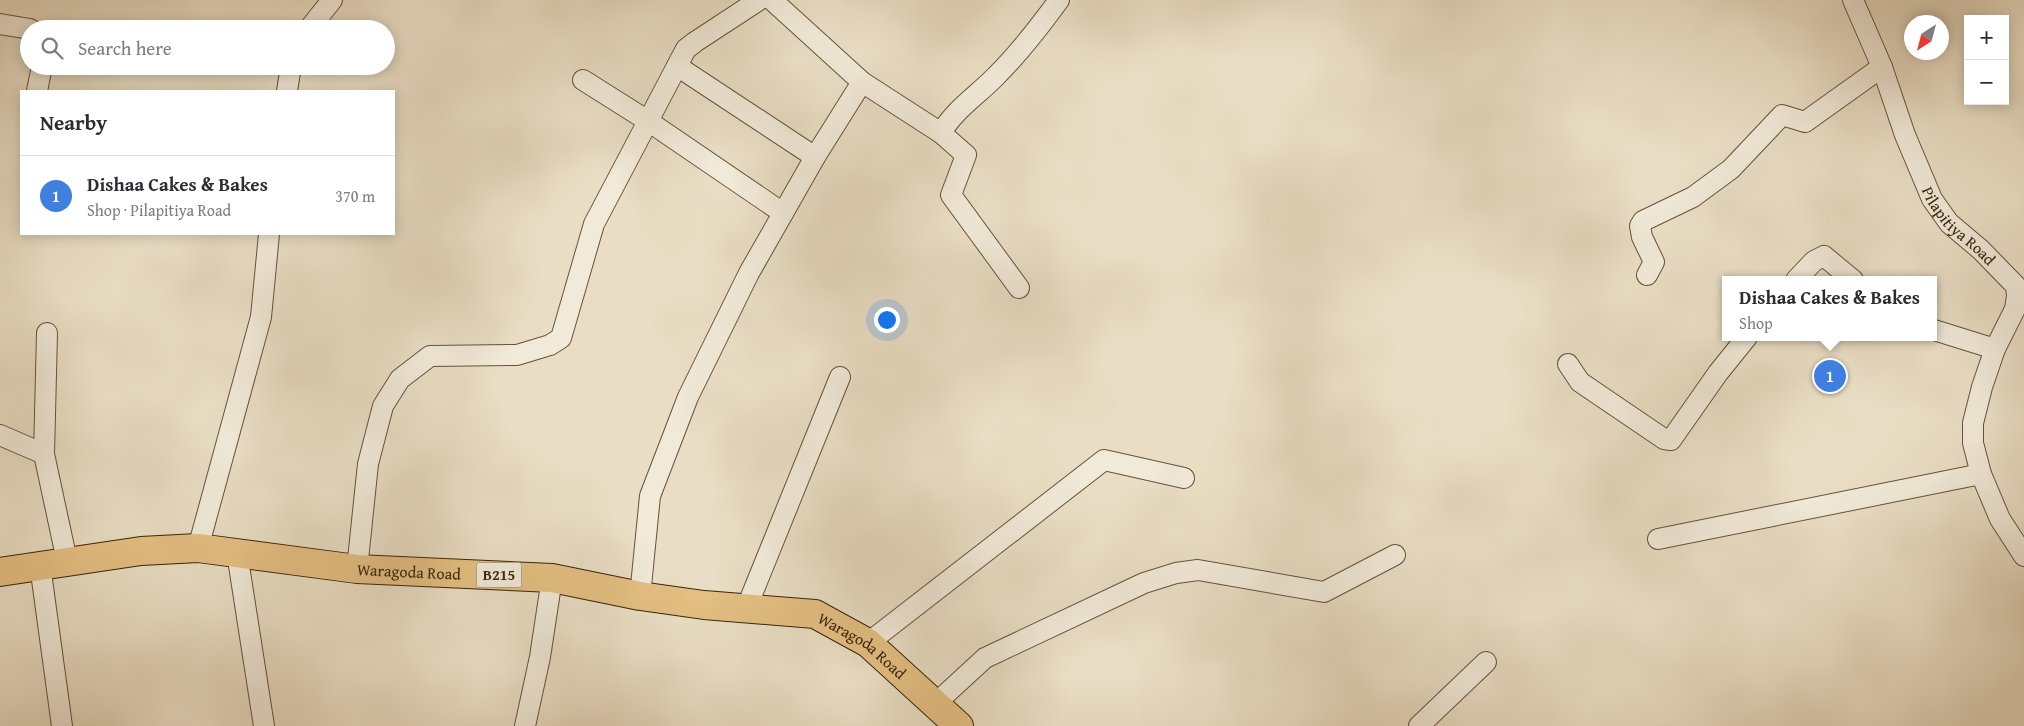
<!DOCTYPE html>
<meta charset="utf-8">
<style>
body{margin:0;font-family:"Gentium Book Plus",serif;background:#f7f7f7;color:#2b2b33}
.controls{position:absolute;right:15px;top:15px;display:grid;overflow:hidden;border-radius:0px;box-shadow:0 2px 12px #0003}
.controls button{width:45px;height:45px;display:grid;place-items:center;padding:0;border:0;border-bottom:1px solid #e1e1e2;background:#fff;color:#2b2b33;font:25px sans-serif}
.compass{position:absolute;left:1904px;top:15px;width:45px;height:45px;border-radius:50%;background:#fff;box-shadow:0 2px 12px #0003;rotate:216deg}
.you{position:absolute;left:886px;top:319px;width:18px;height:18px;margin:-12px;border:4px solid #fff;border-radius:50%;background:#1a73e8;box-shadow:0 0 0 8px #1a73e833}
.badge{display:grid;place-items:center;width:32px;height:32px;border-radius:50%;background:#ea580c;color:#fff;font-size:16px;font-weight:700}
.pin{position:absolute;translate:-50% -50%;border:2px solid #fff;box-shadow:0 1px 5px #0006}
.popup{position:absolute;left:1722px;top:276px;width:215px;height:65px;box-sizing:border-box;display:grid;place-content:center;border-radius:0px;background:#fff;filter:drop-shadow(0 1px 4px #0005);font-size:16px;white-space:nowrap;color:#7c7c81}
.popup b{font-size:19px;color:#2b2b33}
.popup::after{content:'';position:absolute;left:50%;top:100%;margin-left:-10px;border:10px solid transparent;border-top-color:#fff}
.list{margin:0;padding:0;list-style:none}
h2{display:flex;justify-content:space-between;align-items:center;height:65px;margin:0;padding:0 20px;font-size:21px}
h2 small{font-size:16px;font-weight:400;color:#7c7c81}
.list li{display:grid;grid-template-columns:32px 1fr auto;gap:15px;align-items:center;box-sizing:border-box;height:80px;padding:0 20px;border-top:1px solid #e1e1e2}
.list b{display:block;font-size:19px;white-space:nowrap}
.list p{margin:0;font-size:16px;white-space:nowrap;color:#7c7c81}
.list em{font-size:16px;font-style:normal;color:#7c7c81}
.icon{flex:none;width:28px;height:28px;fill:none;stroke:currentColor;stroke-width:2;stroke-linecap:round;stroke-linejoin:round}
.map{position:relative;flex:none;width:2024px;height:726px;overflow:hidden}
.search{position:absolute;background:#fff;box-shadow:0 2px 12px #0003;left:20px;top:20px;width:375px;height:55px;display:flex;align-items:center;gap:12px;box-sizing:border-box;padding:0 18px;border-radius:28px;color:#7c7c81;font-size:19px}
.panel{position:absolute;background:#fff;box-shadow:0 2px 12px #0003;left:20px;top:90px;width:375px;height:145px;border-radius:0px}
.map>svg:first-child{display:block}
</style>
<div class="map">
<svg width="2024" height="726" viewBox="0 0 2024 726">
<rect width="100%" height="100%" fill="#e9dec5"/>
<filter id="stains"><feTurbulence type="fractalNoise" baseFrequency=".004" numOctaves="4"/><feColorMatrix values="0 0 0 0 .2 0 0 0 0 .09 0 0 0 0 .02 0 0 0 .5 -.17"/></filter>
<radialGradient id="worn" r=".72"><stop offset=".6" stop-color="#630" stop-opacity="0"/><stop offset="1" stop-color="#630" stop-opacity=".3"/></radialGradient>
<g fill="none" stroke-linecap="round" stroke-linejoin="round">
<g stroke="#665239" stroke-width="22">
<g id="street">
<path d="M772,0L862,82L941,133L966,155L951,195L1019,288"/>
<path id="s1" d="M1853,0L1882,67L1905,135L1932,199L1949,223L1981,250L2016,286L2017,296L2015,309L1995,349L1982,387L1973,423V443L1981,474L2000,519L2024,556"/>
<path d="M0,24L30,29"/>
<path d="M309,29L332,0"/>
<path d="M677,66L815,157"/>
<path d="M583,80L648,121L783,213"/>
<path d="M37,91L42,66"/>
<path d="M287,91L291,66"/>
<path d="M941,133C955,109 978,95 997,75C1020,52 1040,26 1059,0"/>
<path d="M1647,275L1654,262L1642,237L1640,226L1643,221L1693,197L1731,169L1782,115L1805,122L1882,67"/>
<path d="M1796,280L1814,261L1824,256L1853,280"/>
<path d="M1934,330L1995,349"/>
<path d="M47,333L44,454L67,561"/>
<path d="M1568,364L1580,382L1664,439L1671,440L1718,373L1747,337"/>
<path d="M0,435L44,454"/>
<path d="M1658,539L1981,474"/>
<path d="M198,548L261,317L269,234"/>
<path d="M237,553L264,726"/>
<path d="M40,565L62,726"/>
<path d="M357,569L368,464L383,406L400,379L430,356L517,355L550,345L561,338L594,224L677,66L686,49L695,42L759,0"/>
<path d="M640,596L650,496L688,397L749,273L815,157L862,82"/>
<path d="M746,609L840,377"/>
<path d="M868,643L1104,460L1184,478"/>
<path d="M935,704L985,658L1144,583L1176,573L1198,570L1324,592L1395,555"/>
<path d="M525,726L540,657L552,578"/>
<path d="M1419,726L1486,662"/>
</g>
</g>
<g stroke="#3a240a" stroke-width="30">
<g id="primary">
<path id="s2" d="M0,572L141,551L198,548L357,569L552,578L640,596L704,605L815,614L868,643L959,726"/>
</g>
</g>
<use href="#street" stroke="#f1ead9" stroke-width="20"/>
<use href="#primary" stroke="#e4bf82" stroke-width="28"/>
</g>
<g text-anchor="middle" stroke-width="4" stroke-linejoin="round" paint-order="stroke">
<rect fill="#f1ead9" stroke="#715f48" stroke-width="1" x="476.5" y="562.5" width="45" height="25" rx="4"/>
<g font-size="15" font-weight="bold" fill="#3a240a">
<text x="499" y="580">B215</text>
</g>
<g font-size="16" fill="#3a240a" stroke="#f1ead9">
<text dy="6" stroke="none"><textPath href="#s1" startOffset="252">Pilapitiya Road</textPath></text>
<text dy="6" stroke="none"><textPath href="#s2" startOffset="412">Waragoda Road</textPath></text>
<text dy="6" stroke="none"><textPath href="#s2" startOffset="878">Waragoda Road</textPath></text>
</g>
</g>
<rect width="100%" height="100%" filter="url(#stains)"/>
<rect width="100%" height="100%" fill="url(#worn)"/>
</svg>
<div class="controls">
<button>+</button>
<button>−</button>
</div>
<svg class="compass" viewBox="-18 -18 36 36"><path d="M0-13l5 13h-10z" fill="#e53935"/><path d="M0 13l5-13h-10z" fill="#7c7c81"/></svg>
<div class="you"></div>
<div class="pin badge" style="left:1830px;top:376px;background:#3f7fe0">1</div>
<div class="popup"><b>Dishaa Cakes &amp; Bakes</b>Shop</div>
<div class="search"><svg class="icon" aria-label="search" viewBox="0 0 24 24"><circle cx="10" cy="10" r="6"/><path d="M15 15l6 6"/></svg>Search here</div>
<section class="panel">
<h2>Nearby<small></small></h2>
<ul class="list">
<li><span class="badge" style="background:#3f7fe0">1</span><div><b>Dishaa Cakes &amp; Bakes</b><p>Shop · Pilapitiya Road</p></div><em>370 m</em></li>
</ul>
</section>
</div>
